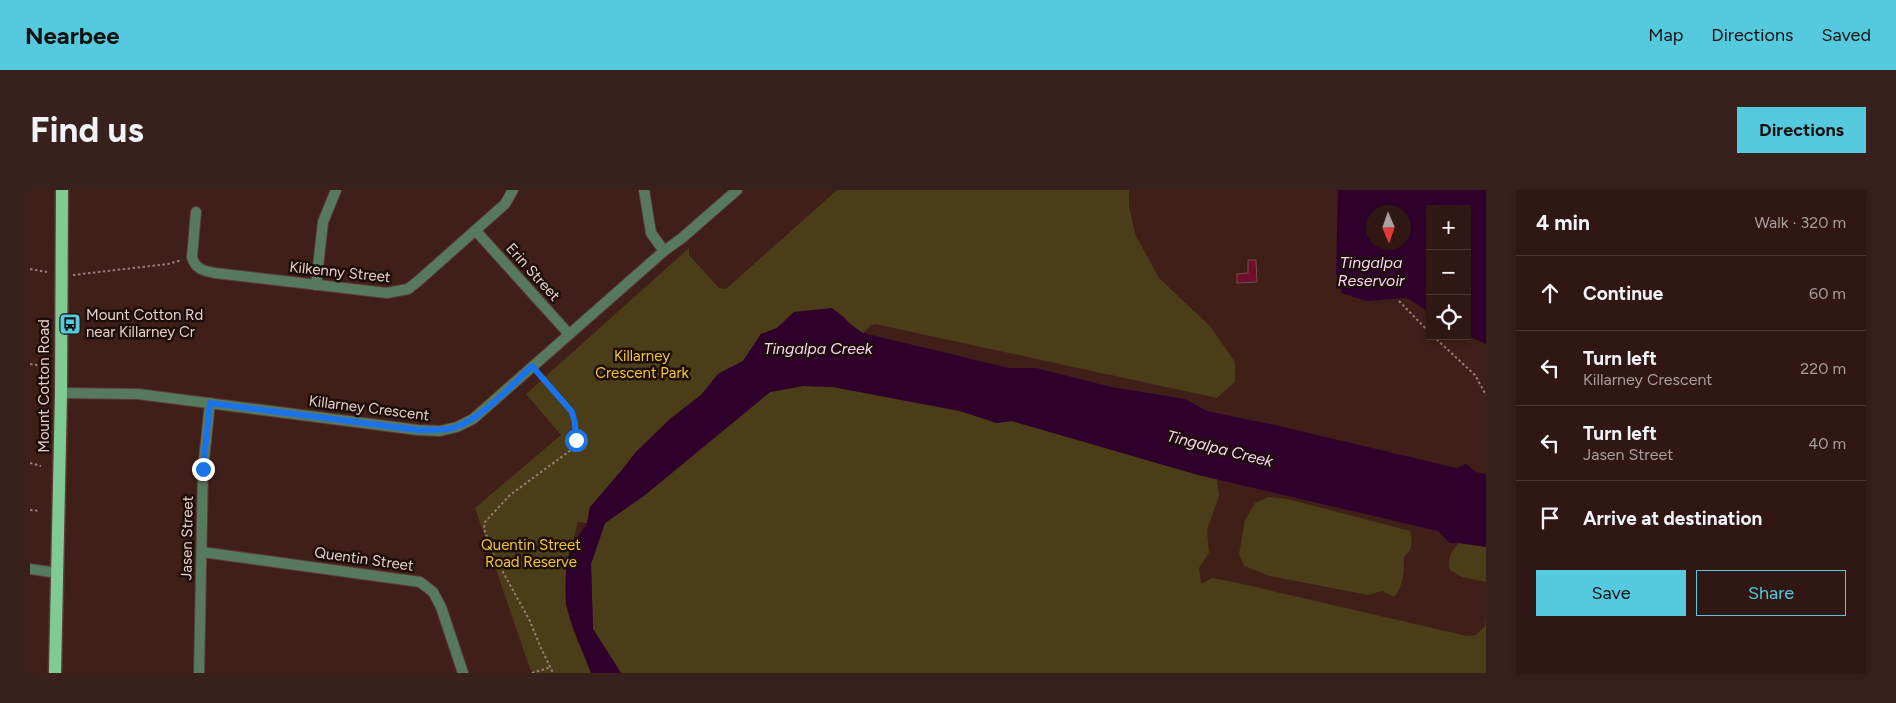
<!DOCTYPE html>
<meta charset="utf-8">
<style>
body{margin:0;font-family:Figtree,sans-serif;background:#38201c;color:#f1f3f6}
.controls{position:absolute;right:15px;top:15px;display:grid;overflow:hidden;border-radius:0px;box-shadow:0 2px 8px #0003}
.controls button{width:45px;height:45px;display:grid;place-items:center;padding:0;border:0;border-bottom:1px solid #4b3633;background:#301713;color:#f1f3f6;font:25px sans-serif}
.compass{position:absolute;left:1336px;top:15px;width:45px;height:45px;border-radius:50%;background:#301713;box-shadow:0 2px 8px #0003;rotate:178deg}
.stop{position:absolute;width:15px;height:15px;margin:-11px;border:4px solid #1a73e8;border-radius:50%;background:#fff}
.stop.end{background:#1a73e8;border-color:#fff;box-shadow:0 1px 5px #0008}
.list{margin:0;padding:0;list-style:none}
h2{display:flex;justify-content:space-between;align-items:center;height:65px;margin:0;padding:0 20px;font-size:21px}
h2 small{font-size:16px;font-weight:400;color:#a89fa0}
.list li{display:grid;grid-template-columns:32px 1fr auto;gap:15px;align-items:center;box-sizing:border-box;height:75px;padding:0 20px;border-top:1px solid #4b3633}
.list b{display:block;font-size:19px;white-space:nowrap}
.list p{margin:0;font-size:16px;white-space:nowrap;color:#a89fa0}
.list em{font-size:16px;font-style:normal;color:#a89fa0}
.actions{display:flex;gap:10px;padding:15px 20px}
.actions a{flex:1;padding:11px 0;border:1px solid #55cadf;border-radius:0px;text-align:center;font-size:18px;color:#55cadf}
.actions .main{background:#55cadf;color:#111}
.icon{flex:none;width:28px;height:28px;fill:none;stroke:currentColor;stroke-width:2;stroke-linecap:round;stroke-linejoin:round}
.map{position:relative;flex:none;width:1456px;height:483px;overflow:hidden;border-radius:0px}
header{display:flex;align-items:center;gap:30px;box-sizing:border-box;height:70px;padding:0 25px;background:#55cadf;color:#111}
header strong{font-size:24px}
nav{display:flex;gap:28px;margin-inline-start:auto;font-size:18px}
.intro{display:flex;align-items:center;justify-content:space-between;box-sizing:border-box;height:120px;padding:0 30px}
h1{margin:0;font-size:35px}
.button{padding:12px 22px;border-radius:0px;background:#55cadf;color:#111;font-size:18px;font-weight:700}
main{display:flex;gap:30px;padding:0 30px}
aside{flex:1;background:#301713;border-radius:0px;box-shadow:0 2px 8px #0003}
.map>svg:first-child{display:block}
</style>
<header>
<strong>Nearbee</strong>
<nav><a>Map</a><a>Directions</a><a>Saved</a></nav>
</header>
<div class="intro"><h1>Find us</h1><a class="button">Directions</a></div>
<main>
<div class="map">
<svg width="1456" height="483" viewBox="0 0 1456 483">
<rect width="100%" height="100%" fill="#401f19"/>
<g fill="#4a3d17">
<path d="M807,0H1099V15L1105,44L1129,88L1180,136L1205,172V192L1187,208L845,134L841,135L833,143L822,136L813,126L764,122L747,138L731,144L713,171L688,184L671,205L640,229L606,262L592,280L560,317L557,333L548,332C541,359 532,385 536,413C539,437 553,461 561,483H504L500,479L445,318L531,245L496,204L659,58V65L689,98L696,99Z"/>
<path d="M773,196L803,197L930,221L967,233L982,231L1187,289L1189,306L1177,340L1179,363L1169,378L1171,394L1182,388L1208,393L1437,446L1446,445L1455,436L1456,426V483H591L563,439L561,374L575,333L615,305L740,202Z"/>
<path d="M1238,307L1258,309L1380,341C1383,353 1383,358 1374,367C1374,382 1374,395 1364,407L1352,401L1338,405L1240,386L1214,376L1209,364L1215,330L1225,313Z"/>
<path d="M1429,353L1456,357V392L1432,387L1420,380C1417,368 1421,362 1429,353Z"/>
</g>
<g fill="#30002d" fill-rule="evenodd">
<path d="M1308,0H1456V154L1437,145V19H1400V123L1377,108L1336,111L1312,103L1306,83ZM1374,22V52H1344V22Z"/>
<path d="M802,118C813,126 821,136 833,143L979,178H1006L1081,197L1155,209L1177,221L1245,235L1422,277L1427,278L1436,274L1446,282L1456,284V357L1429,353H1420L1408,341L1168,285L982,231L967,233L930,221L803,197L773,196L740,202L615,305L575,333L561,374L563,439L591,483H561L543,437L536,414V380L540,359L557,333L560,317L592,280L606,262L640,229L671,205L688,184L713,171L731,144L747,138L764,122Z"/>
</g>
<path fill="#6f0d2a" stroke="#744c51" d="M1218,70H1226L1227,92L1207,93V84L1218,83Z"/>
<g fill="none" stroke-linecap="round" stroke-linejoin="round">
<g stroke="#5b3b35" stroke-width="12">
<g id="minor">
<path d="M614,0L621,43L634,61"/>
<path d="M166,22L162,67C165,79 174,81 185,83L357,103L378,99L387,92L475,14L483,0"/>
<path d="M446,41L539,144"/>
<path d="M286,95L293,32L306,0"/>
<path d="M31,203L108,204L388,240L410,241L427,237L443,229L634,61L652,48L707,0"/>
<path d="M172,362L390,392L403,402L411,417L433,483"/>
<path d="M0,379L27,383"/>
<path d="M169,483L173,279L180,213"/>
</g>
</g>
<g stroke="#5b3b35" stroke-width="15">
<path id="major" d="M25,483L31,203L32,0"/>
</g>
<g stroke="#987c76" stroke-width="2" stroke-dasharray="2.5 2.5" stroke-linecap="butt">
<path d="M0,79L17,82"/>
<path d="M43,85L138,74L152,70"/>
<path d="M1369,111L1400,143"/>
<path d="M1403,146L1445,185L1456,205"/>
<path d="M0,174L13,176"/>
<path d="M508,184C528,208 556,226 541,260L480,305L455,332L454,338L463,364L500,431L510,456L523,483"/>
<path d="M0,273L11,276"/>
<path d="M0,320L9,321"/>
<path d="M502,483L521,477"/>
</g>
<use href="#minor" stroke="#577a5f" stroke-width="10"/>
<use href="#major" stroke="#80cb93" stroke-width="12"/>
</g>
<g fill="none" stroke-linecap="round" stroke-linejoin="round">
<path stroke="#1a73e8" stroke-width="6" d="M173,279L180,213L388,240C401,240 414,241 426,237C453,227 481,196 502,176L542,222L545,233L546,250"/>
</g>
<defs>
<g id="bus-square" transform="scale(1.125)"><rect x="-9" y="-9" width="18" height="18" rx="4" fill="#55cadf" stroke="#1d0e0b"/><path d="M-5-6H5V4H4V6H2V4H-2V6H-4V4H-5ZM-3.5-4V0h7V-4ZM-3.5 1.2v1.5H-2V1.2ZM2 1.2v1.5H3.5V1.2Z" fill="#111"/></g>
</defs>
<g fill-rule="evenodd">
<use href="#bus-square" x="40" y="134"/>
</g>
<g text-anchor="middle" stroke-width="5" stroke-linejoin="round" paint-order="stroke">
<g font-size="15" fill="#e7d0cb" stroke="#1d0e0b">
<text transform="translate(310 82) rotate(6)" y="5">Kilkenny Street</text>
<text transform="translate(503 82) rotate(48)" y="5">Erin Street</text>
<text transform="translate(14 196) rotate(-90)" y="5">Mount Cotton Road</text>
<text transform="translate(339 218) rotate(7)" y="5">Killarney Crescent</text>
<text transform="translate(157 348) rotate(-89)" y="5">Jasen Street</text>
<text transform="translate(334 369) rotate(8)" y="5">Quentin Street</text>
</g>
<g font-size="15" fill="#e7d0cb" stroke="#1d0e0b" text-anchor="start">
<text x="56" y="130">Mount Cotton Rd<tspan x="56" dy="17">near Killarney Cr</tspan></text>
</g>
<g font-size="15" fill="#f3c733" stroke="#1d0e0b">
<text x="612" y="171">Killarney<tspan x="612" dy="17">Crescent Park</tspan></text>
<text x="501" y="360">Quentin Street<tspan x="501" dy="17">Road Reserve</tspan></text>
</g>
<g font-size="16" font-style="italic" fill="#fbd2f4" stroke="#1d0e0b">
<text x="1341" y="78">Tingalpa<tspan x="1341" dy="18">Reservoir</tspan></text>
<text x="788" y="164">Tingalpa Creek</text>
<text transform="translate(1190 258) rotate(14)" y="6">Tingalpa Creek</text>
</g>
</g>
</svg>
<div class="controls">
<button>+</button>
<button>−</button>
<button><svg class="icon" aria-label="locate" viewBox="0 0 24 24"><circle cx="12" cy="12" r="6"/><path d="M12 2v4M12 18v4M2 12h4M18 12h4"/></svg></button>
</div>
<svg class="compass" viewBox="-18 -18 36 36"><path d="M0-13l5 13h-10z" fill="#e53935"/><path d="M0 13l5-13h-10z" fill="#a89fa0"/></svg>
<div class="stop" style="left:546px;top:250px"></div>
<div class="stop end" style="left:173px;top:279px"></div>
</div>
<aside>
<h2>4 min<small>Walk · 320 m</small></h2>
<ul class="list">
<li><svg class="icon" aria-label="ahead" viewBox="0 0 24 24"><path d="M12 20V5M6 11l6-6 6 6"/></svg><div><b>Continue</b></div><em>60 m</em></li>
<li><svg class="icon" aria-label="left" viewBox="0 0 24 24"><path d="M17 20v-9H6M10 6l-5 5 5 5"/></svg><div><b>Turn left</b><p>Killarney Crescent</p></div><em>220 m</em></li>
<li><svg class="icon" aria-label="left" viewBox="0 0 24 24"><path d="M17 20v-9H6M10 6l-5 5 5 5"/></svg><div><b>Turn left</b><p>Jasen Street</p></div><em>40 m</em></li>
<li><svg class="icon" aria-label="arrive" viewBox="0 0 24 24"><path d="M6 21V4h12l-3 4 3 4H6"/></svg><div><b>Arrive at destination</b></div></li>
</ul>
<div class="actions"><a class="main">Save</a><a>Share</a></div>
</aside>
</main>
